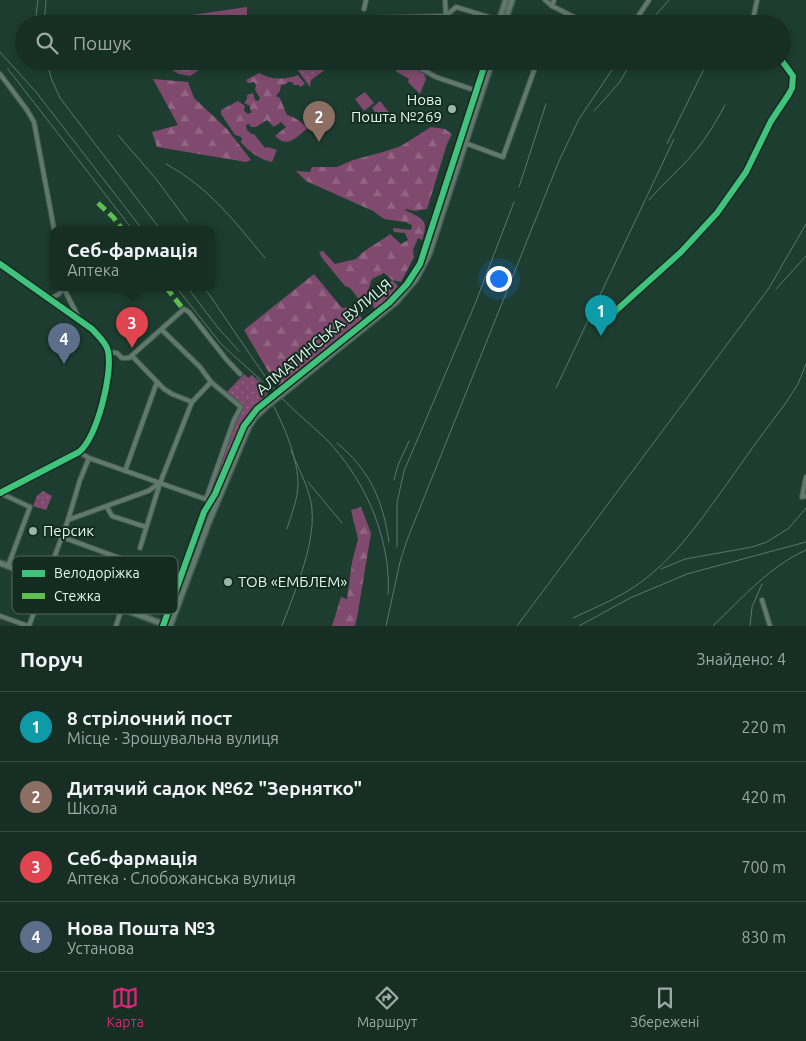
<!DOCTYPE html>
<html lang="uk">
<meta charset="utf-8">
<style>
body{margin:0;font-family:Ubuntu,sans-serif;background:#233a31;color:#f1f3f6}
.you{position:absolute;left:498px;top:278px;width:18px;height:18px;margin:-12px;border:4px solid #fff;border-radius:50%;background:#1a73e8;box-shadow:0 0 0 8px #1a73e833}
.badge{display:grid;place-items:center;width:32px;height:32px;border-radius:50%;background:#db2777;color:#fff;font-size:16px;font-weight:700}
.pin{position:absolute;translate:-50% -41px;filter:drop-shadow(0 1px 2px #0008)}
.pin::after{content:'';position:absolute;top:26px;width:18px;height:15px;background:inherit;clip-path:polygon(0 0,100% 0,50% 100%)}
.popup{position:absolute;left:50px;top:226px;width:165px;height:65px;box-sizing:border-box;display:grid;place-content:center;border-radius:10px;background:#162e24;filter:drop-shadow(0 1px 4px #0005);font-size:16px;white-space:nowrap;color:#9ea8a6}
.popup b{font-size:19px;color:#f1f3f6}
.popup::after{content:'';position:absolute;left:50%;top:100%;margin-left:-10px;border:10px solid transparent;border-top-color:#162e24}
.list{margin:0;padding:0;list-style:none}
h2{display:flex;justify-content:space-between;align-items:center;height:65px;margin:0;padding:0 20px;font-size:21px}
h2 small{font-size:16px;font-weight:400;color:#9ea8a6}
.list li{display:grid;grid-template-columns:32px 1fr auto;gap:15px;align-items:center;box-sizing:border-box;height:70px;padding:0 20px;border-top:1px solid #354a41}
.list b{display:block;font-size:19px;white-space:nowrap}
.list p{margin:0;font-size:16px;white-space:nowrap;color:#9ea8a6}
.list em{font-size:16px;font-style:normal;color:#9ea8a6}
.icon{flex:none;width:28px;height:28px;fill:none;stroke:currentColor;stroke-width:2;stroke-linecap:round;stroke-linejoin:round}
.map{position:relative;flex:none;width:806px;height:626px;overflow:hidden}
.search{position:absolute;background:#162e24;box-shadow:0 2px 8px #0003;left:15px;right:15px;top:15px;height:55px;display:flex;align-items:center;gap:12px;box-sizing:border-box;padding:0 18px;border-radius:28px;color:#9ea8a6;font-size:19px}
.sheet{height:345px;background:#162e24}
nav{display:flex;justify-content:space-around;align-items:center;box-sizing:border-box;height:70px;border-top:1px solid #354a41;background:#162e24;font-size:14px;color:#9ea8a6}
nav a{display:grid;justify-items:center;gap:2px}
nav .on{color:#db2777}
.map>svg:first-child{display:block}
</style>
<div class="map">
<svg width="806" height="626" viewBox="0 0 806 626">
<defs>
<pattern id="grass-dots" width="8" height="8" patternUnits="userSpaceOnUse" patternTransform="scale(1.25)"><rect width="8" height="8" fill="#7f4a6d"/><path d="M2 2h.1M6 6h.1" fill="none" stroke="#916582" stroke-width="1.8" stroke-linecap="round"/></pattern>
<pattern id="forest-firs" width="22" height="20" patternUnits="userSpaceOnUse" patternTransform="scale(1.25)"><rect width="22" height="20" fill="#7f4a6d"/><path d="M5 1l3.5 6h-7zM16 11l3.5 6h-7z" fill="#916582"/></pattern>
<pattern id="wetland-marsh" width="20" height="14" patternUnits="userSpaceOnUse" patternTransform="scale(1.25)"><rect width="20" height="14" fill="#7f4a6d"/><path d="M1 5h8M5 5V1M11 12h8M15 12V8" fill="none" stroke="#916582"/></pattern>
</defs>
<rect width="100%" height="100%" fill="#1d3d30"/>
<g fill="url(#grass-dots)">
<path d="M304,61H337L311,80L310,87L298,71L299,65Z"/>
<path d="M244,374L248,378L252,375L259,382L268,398L252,412L247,418L213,492L209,496L237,418L243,408L242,405L226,393Z"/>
<path d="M43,491L52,496L46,510L33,506L37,496Z"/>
</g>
<g fill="url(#forest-firs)">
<path d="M247,7V24H151L164,19Z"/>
<path d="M156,61H213L190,76L179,74Z"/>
<path d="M259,73C272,80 285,80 298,75L305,84L300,87L299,85H294L292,82H288L286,84L281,85L280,91L276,96L280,98L287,115C295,117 301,122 308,128C296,137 288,149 275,136L286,127L281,122L274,127L267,120L256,127H251L249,124L246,125L247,130L251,134H254L265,148L268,147L277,150L272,162C259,159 249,152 241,142L242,138L239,136L235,135L221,114V110L238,101L245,106L244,111L248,114L252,112L250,110V106L244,103L247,99V95L253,93L255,100L258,101L260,98L255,90L256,85L254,82L248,83L246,80Z"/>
<path d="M153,79L188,82L194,98L227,129L251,160L246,162L157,147L152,132L178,125Z"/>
<path d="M431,127L445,129L452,134L447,144L427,209L415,211L406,209L405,210C421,218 430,219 422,240L418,238L413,250L414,257L401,282L392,280L384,273L372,279L365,299L361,302L350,288L345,286L322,258L319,252L323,251L335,264L356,259C365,248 379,243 390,234L401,244L408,240L405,233L394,232L393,228L411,230L412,225L405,222L384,219L373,211L306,181L296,171L310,172L312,167H337L353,160L383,152L401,146Z"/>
<path d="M314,274L342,308L354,307L363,320L280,386L268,371L244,330Z"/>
<path d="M361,507L371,533L357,618L355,626H332L341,597L347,599L352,562L358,539L351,510Z"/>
</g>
<path fill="url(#wetland-marsh)" d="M392,280L398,286L386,301L375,309L370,303Z"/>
<g fill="#7f4a6d">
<path d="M391,61H401L424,74L426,79L420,94L408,82L409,79L397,72L390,64Z"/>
<path d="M365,92L374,103L364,111L355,99Z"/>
<path d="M380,101L391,115L382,121L372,108Z"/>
</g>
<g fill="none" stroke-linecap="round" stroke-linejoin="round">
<g stroke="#42594f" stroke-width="6">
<g id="street">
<path d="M445,0L446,16"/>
<path d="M545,0L552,6"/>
<path d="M554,0L552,6L588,24"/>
<path d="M364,9L366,0"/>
<path d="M374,18L446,16L456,7L499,20"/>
<path d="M633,24L649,0"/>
<path d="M752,24L757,0"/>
<path d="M407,61L436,77L477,91"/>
<path d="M537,62L554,67"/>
<path d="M0,74L27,110L34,122L54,229"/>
<path d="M465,143L503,157L537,62"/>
<path d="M0,264L92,329C98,336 106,342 108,351C113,374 97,437 79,452L0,493"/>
<path d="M63,287L80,320"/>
<path d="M50,299L59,294L63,288"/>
<path d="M600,325L681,252L717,213L746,172L771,121L789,94L792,88L793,76L782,61"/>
<path d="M162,330L200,367L211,382L241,407L234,420L206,499"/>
<path d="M108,352L117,353L122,358H129L184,309L189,312L226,359L240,374"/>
<path d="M132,356L164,389L172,394L192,402"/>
<path d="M79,452L89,458L208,500"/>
<path d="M125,471L157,382"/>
<path d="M806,477L802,497L806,496"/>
<path d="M0,493L30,507L8,566"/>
<path d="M107,507L112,516L146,527"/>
<path d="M68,520L148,491L160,483"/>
<path d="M62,537L136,564L116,626"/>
<path d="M140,548L160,483L192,402L211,382"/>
<path d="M762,600L770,626"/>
<path d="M0,616L28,626"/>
<path d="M29,626L68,520L80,480L89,458"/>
</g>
</g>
<g stroke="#42594f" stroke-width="8">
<g id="secondary">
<path d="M498,24L506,0"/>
<path d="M504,24L512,0"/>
<path d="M294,379L389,303L407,284L420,264L486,61"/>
<path d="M297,382L396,302L416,279L429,254L492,61"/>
<path d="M0,563L166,625"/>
<path d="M163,626L204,512L215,494L247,421L266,402"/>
<path d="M170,626L208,524L249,426L255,417L268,405"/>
</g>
</g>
<use href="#street" stroke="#61786d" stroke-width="4"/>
<use href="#secondary" stroke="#61786d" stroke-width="5"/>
<g stroke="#5e756c" stroke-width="1">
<path d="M500,24L507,0"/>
<path d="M165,626L206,515L250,419L258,410L386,308C403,292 417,275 425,254L488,61"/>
</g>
<g stroke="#5e756c" stroke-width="1">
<path d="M35,24L38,0"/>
<path d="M44,24L46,0"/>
<path d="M648,24L669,0"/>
<path d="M0,52L36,92L142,229"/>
<path d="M47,61L51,78L60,98L160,229"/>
<path d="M8,69L132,229"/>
<path d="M594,111L619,83L632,61"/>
<path d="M118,135L156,179L188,222"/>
<path d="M667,144L708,61"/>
<path d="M166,164C210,188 234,221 265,258"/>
<path d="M519,187L546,104"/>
<path d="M649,200C664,182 683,167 698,148C708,135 717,120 725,105"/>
<path d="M176,287L222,345L263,382"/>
<path d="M187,287L219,329L239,351"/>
<path d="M204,287L273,388C289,408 310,423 328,441C360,476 380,516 387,563C388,573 389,584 388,594"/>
<path d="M776,289L806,256"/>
<path d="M257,378C275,404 298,452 298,484C298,499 291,515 287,529"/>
<path d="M556,388L674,139"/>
<path d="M337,443C370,470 383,501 389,542"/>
<path d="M394,480L398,465L409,441"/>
<path d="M308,482L342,523"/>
<path d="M397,547V503L404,471L475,304L514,202"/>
<path d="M661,569L685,559L752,547L767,542L789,528L806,508"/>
<path d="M573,618C600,605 627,595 650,575C681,550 705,514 729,481C747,455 766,429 785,404L798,384L806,364"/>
<path d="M282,626C295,590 318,540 311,502C307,484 298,467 291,451"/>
<path d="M386,626L400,562L407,540L559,161L579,119L618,61"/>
<path d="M517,626L769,288L806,224"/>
<path d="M579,626L630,598L687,574L806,542"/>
<path d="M713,626C741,599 770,566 806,550"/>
<path d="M750,626L752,607L762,584"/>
</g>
<g stroke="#42594f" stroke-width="8" stroke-linecap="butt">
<g id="secondary-bridge">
<path d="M266,402L294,379"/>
<path d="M268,405L297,382"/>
</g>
</g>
<use href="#secondary-bridge" stroke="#61786d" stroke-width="5"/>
<g stroke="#5fbe4e" stroke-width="5" stroke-dasharray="10 5" stroke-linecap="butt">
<path d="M98,203L113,217L122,229"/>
<path d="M166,287L183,309"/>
</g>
<g stroke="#142b20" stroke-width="9">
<g id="cycleway">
<path d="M0,264L92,329C98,336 106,342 108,351C113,374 97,437 79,452L0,493"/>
<path d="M600,325L681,252L717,213L746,172L771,121L789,94L792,88L793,76L782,61"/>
<path d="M163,626L204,512L215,494L244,426L257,409L389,303L407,284L420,264L486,61"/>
</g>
</g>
<use href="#cycleway" stroke="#40c37c" stroke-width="6"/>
</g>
<g fill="#99b7a8" stroke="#142b20" stroke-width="2">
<circle cx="452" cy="109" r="5"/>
<circle cx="33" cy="531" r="5"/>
<circle cx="228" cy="582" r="5"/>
</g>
<g text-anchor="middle" stroke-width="4" stroke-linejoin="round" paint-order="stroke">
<g font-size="15" fill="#dcf8e9" stroke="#142b20" text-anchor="start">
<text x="442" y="105" text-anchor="end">Нова<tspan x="442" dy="17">Пошта №269</tspan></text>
<text x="43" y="536">Персик</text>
<text x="238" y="587">ТОВ «ЕМБЛЕМ»</text>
</g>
<g font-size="15" fill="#dcf8e9" stroke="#142b20">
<text transform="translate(324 337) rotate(-40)" y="5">АЛМАТИНСЬКА ВУЛИЦЯ</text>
</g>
</g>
<rect x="12" y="556" width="166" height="58" rx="8" fill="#142b20" stroke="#50685c" stroke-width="1"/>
<rect x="22" y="570" width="23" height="7" fill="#40c37c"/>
<rect x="22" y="593" width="23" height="6" fill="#5fbe4e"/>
<g font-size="14" fill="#dcf8e9">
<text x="54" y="578">Велодоріжка</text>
<text x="54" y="601">Стежка</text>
</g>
</svg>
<div class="you"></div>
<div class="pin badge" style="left:601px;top:336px;background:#0f9aa8">1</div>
<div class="pin badge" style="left:319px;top:142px;background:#8d6e63">2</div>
<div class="pin badge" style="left:132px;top:348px;background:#e0444e">3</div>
<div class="popup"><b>Себ-фармація</b>Аптека</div>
<div class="pin badge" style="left:64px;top:364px;background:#5c6f8a">4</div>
<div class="search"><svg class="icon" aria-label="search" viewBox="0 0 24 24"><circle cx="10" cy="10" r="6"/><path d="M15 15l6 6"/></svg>Пошук</div>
</div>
<section class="sheet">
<h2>Поруч<small>Знайдено: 4</small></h2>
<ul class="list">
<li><span class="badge" style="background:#0f9aa8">1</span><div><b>8 стрілочний пост</b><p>Місце · Зрошувальна вулиця</p></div><em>220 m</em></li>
<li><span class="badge" style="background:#8d6e63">2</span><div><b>Дитячий садок №62 &quot;Зернятко&quot;</b><p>Школа</p></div><em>420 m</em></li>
<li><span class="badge" style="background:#e0444e">3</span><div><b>Себ-фармація</b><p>Аптека · Слобожанська вулиця</p></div><em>700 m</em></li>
<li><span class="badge" style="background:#5c6f8a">4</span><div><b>Нова Пошта №3</b><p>Установа</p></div><em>830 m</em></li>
</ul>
</section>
<nav>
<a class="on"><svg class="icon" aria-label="map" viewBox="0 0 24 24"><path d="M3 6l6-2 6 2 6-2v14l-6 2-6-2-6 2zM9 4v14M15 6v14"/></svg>Карта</a>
<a><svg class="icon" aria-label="directions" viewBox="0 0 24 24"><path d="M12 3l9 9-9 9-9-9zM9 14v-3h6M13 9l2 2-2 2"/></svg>Маршрут</a>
<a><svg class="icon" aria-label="saved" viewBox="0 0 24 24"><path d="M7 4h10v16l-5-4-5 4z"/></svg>Збережені</a>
</nav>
